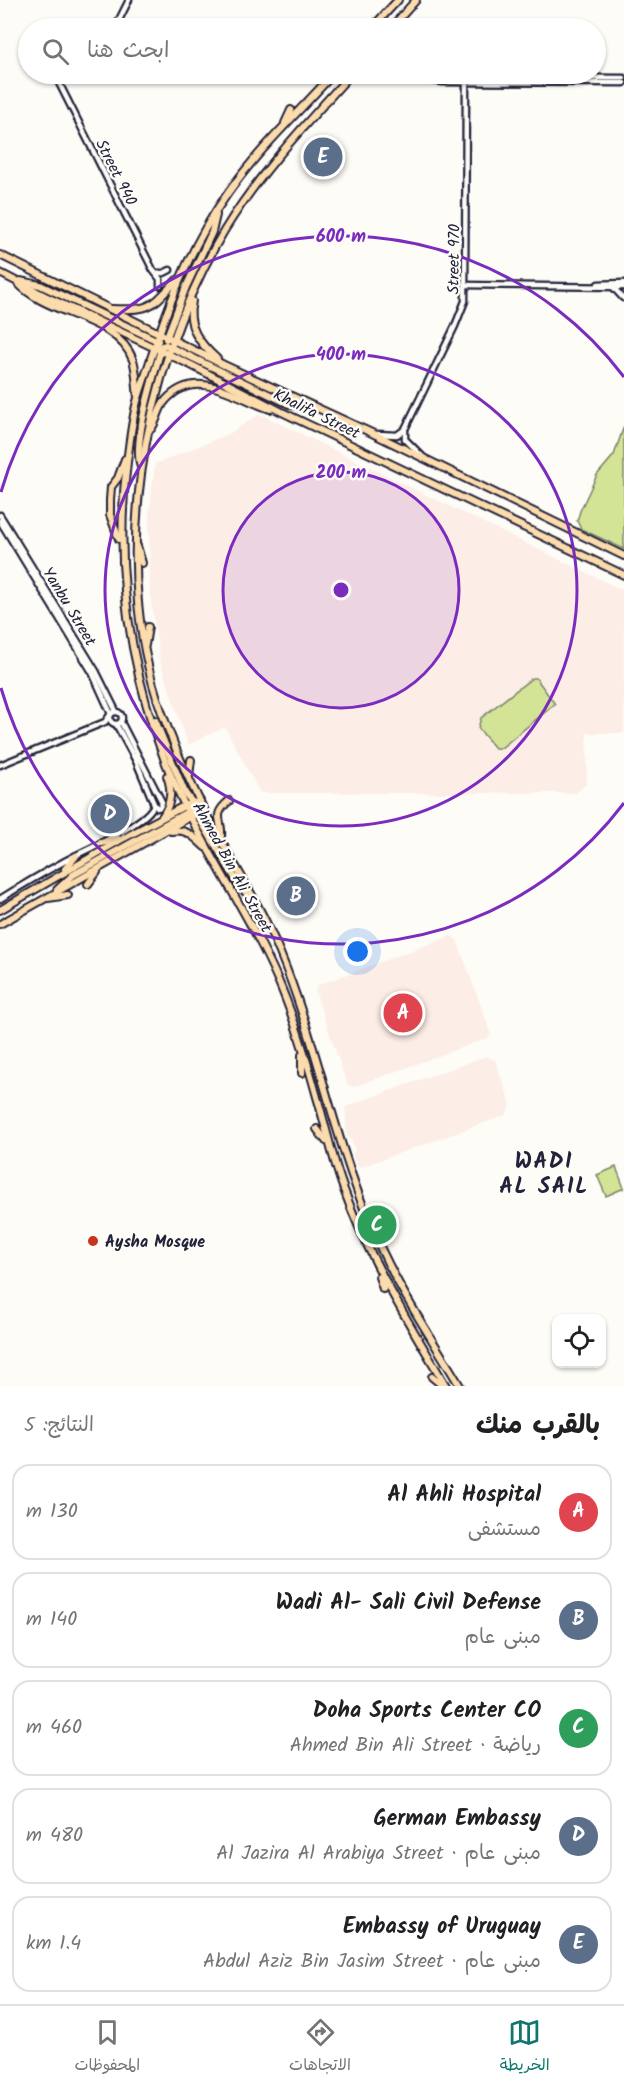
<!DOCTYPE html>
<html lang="ar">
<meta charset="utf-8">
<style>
body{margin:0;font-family:Kalam,"Playpen Sans Arabic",sans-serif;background:#f6f6f6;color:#202124;direction:rtl}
.controls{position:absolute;right:18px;bottom:18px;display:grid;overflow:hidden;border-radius:12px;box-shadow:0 2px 4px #0004}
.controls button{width:54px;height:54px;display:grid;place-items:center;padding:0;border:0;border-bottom:2px solid #e0e0e0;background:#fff;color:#202124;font:30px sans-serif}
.you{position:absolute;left:358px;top:952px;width:21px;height:21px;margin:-15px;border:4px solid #fff;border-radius:50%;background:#1a73e8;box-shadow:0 0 0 9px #1a73e833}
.badge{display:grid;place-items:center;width:39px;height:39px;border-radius:50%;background:#0f766e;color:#fff;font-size:20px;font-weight:700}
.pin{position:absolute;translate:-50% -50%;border:3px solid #fff;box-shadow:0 2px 6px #0006}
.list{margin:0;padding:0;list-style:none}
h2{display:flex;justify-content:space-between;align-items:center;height:78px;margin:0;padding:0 24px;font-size:26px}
h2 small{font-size:20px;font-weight:400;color:#757577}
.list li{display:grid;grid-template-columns:39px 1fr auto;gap:18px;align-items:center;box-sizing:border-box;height:96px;margin:0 12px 12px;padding:0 12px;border:2px solid #e0e0e0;border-radius:18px}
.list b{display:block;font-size:22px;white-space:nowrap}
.list p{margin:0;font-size:20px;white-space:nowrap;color:#757577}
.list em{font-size:20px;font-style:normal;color:#757577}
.icon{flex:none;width:33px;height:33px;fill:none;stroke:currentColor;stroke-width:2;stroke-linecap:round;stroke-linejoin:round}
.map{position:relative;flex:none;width:624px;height:1386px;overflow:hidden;direction:ltr}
.search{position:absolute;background:#fff;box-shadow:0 2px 4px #0004;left:18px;right:18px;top:18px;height:66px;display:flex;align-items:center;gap:15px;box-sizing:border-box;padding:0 21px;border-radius:33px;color:#757577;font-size:22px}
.sheet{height:618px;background:#fff}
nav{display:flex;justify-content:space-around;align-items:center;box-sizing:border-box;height:84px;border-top:2px solid #e0e0e0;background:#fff;font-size:16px;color:#757577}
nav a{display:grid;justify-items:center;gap:3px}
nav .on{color:#0f766e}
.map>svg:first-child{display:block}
</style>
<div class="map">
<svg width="624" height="1386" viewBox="0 0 624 1386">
<rect width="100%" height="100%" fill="#fdfcf7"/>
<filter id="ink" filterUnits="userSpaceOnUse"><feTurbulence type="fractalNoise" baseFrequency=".0167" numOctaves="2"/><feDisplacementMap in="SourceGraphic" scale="12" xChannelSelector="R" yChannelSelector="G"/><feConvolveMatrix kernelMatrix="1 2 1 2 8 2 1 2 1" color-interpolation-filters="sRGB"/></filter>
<g filter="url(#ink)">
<g fill="#fcede6">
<path d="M260,414L624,591V733H587V783L576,793H260L225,727L188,745L160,661L150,593L149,517L155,464L229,434Z"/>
<path d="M451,936L457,940L491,1034L488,1038L353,1087L347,1084L315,991L318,985Z"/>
<path d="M486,1056L495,1060L511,1105L506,1115L358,1168L352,1153L355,1151L351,1138L347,1137L345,1107Z"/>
</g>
<g fill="#d3e497" stroke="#7a8369" stroke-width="1.5">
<path d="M624,426V549L581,529L577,521L580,511L597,475L614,455Z"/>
<path d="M532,678H536L555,704L501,748H495L478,728L481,718Z"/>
<path d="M616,1167L624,1188L606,1196L597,1175Z"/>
</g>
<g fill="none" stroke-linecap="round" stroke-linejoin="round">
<g stroke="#22223b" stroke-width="9">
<g id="minor">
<path d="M115,28L129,0"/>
<path d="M71,74L58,81L153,270L160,279V286"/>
<path d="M410,74L426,80L443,82L624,83"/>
<path d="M422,74L438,77L624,78"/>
<path d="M156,273H164L170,270"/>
<path d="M598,284L624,283"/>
<path d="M465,285L624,287"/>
<path d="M613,287L623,298"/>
<path d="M405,431V439L423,457"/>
<path d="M376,434L397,435L405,429L455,326L465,301L466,77"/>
<path d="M0,515L96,671L116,711"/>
<path d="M0,521L92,672L111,714"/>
<circle cx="116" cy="718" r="6"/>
<path d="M116,724L136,761L154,804L157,808L160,807L162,802L121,722"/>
<path d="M0,765L105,722L110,715"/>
<path d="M0,899C21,886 43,873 65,861C83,851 149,823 154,804"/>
</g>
</g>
<g stroke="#22223b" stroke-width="10">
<g id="major">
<path d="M372,28L398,0"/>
<path d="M391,28L416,0"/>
<path d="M333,74C298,113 258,150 228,193C195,239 174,290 156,343C150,361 144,380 138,398C132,418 130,441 127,462C114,565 129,665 165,761C195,838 245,904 278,980C294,1017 306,1057 317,1097C326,1127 332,1157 343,1187C368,1258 408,1321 446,1386"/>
<path d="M351,74C306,124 259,173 224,231C141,371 105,572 167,726C177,753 189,780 202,806C227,855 259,901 280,953C316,1040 333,1134 369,1221C392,1280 428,1332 460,1386"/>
<path d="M285,123L291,110"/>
<path d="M0,255L224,365L374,434L624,556"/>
<path d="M0,273L45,296L191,365L282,412L624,575"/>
<path d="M20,281L40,285L158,341"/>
<path d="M18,283C47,316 117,316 133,360C137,372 136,385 138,397"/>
<path d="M192,301C186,326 199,343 217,359"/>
<path d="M112,309C151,311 151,307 177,280"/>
<path d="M166,339L186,287L212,232L216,215"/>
<path d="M155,348L166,345L289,404L307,408"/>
<path d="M151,429C158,420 158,408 166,400C197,366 237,398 270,409"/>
<path d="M141,467C132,442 154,376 161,349"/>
<path d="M119,539L110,515V500L111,487L118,478L125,459"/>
<path d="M137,546L142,563"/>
<path d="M145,645L148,627"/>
<path d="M155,720L185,793L195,806"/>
<path d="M189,776L191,760"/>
<path d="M195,811L241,888L251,897"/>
<path d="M162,817C171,804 173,791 167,776"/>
<path d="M171,831C187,828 194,837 205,847"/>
<path d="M221,837C223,819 211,816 229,801"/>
<path d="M101,843L118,839"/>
<path d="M65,869L76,856"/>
<path d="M88,884L97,872"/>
<path d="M57,890L73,875L195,808L199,801"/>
<path d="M48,898L68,895"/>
<path d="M0,910L124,838L184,806L200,801"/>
<path d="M0,924L204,809"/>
<path d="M302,1055V1073"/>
<path d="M317,1129L326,1141"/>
<path d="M379,1277L383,1289"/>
<path d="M432,1377L443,1386"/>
</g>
</g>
<use href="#minor" stroke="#fdfcf7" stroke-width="4.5"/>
<use href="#major" stroke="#fcdcac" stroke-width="6"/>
</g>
</g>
<circle cx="341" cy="590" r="118" fill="#7b2cbf" fill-opacity=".12"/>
<g fill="none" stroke="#7b2cbf" stroke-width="3">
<circle cx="341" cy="590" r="118"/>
<circle cx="341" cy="590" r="236"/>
<path d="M624 803A354 354 0 0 1 1 688M1 492A354 354 0 0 1 624 377"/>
</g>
<circle fill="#c8321e" stroke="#fdfcf7" stroke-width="2" cx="93" cy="1241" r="6"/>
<g text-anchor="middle" stroke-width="5" stroke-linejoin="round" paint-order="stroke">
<g font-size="16" fill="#22223b" stroke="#fdfcf7">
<text transform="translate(117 172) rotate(63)" y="6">Street 940</text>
<text transform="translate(453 259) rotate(-89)" y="6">Street 970</text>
<text transform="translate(317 413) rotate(26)" y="6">Khalifa Street</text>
<text transform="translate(70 606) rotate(59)" y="6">Yanbu Street</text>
<text transform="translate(233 867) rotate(61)" y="6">Ahmed Bin Ali Street</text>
</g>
<g font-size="16" font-weight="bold" fill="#22223b" stroke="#fdfcf7" text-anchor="start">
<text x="105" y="1247">Aysha Mosque</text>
</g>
<g font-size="22" font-weight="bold" letter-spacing="1.5" fill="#22223b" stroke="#fdfcf7">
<text x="544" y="1168">WADI<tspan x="544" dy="25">AL SAIL</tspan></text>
</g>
</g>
<circle cx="341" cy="590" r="9" fill="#7b2cbf" stroke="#fdfcf7" stroke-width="3"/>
<g font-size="18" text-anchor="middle" font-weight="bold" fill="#7b2cbf" stroke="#fdfcf7" stroke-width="5" stroke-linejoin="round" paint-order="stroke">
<text x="341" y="242">600 m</text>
<text x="341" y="360">400 m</text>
<text x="341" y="478">200 m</text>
</g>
</svg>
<div class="controls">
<button><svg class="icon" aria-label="locate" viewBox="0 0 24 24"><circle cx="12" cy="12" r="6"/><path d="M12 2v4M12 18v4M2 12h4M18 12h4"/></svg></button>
</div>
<div class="you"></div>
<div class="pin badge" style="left:403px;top:1013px;background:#e0444e">A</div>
<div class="pin badge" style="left:296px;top:896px;background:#5c6f8a">B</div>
<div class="pin badge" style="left:377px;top:1225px;background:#2e9e5b">C</div>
<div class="pin badge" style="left:110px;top:814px;background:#5c6f8a">D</div>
<div class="pin badge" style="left:323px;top:157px;background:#5c6f8a">E</div>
<div class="search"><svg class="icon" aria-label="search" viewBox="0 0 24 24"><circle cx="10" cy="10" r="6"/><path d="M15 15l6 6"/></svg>ابحث هنا</div>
</div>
<section class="sheet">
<h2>بالقرب منك<small>النتائج: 5</small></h2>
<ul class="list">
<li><span class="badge" style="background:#e0444e">A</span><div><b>Al Ahli Hospital</b><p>مستشفى</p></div><em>130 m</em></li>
<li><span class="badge" style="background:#5c6f8a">B</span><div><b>Wadi Al- Sali Civil Defense</b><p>مبنى عام</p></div><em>140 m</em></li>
<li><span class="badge" style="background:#2e9e5b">C</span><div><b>Doha Sports Center CO</b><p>رياضة · Ahmed Bin Ali Street</p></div><em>460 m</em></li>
<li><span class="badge" style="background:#5c6f8a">D</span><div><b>German Embassy</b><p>مبنى عام · Al Jazira Al Arabiya Street</p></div><em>480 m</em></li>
<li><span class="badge" style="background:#5c6f8a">E</span><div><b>Embassy of Uruguay</b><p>مبنى عام · Abdul Aziz Bin Jasim Street</p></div><em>1.4 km</em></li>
</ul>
</section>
<nav>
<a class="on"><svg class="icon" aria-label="map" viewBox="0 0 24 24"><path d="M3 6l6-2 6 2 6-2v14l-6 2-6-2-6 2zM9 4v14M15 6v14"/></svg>الخريطة</a>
<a><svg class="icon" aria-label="directions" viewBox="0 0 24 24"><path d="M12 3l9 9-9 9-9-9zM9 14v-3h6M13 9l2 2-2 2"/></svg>الاتجاهات</a>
<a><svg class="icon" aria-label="saved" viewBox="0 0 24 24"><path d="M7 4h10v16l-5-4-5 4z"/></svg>المحفوظات</a>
</nav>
